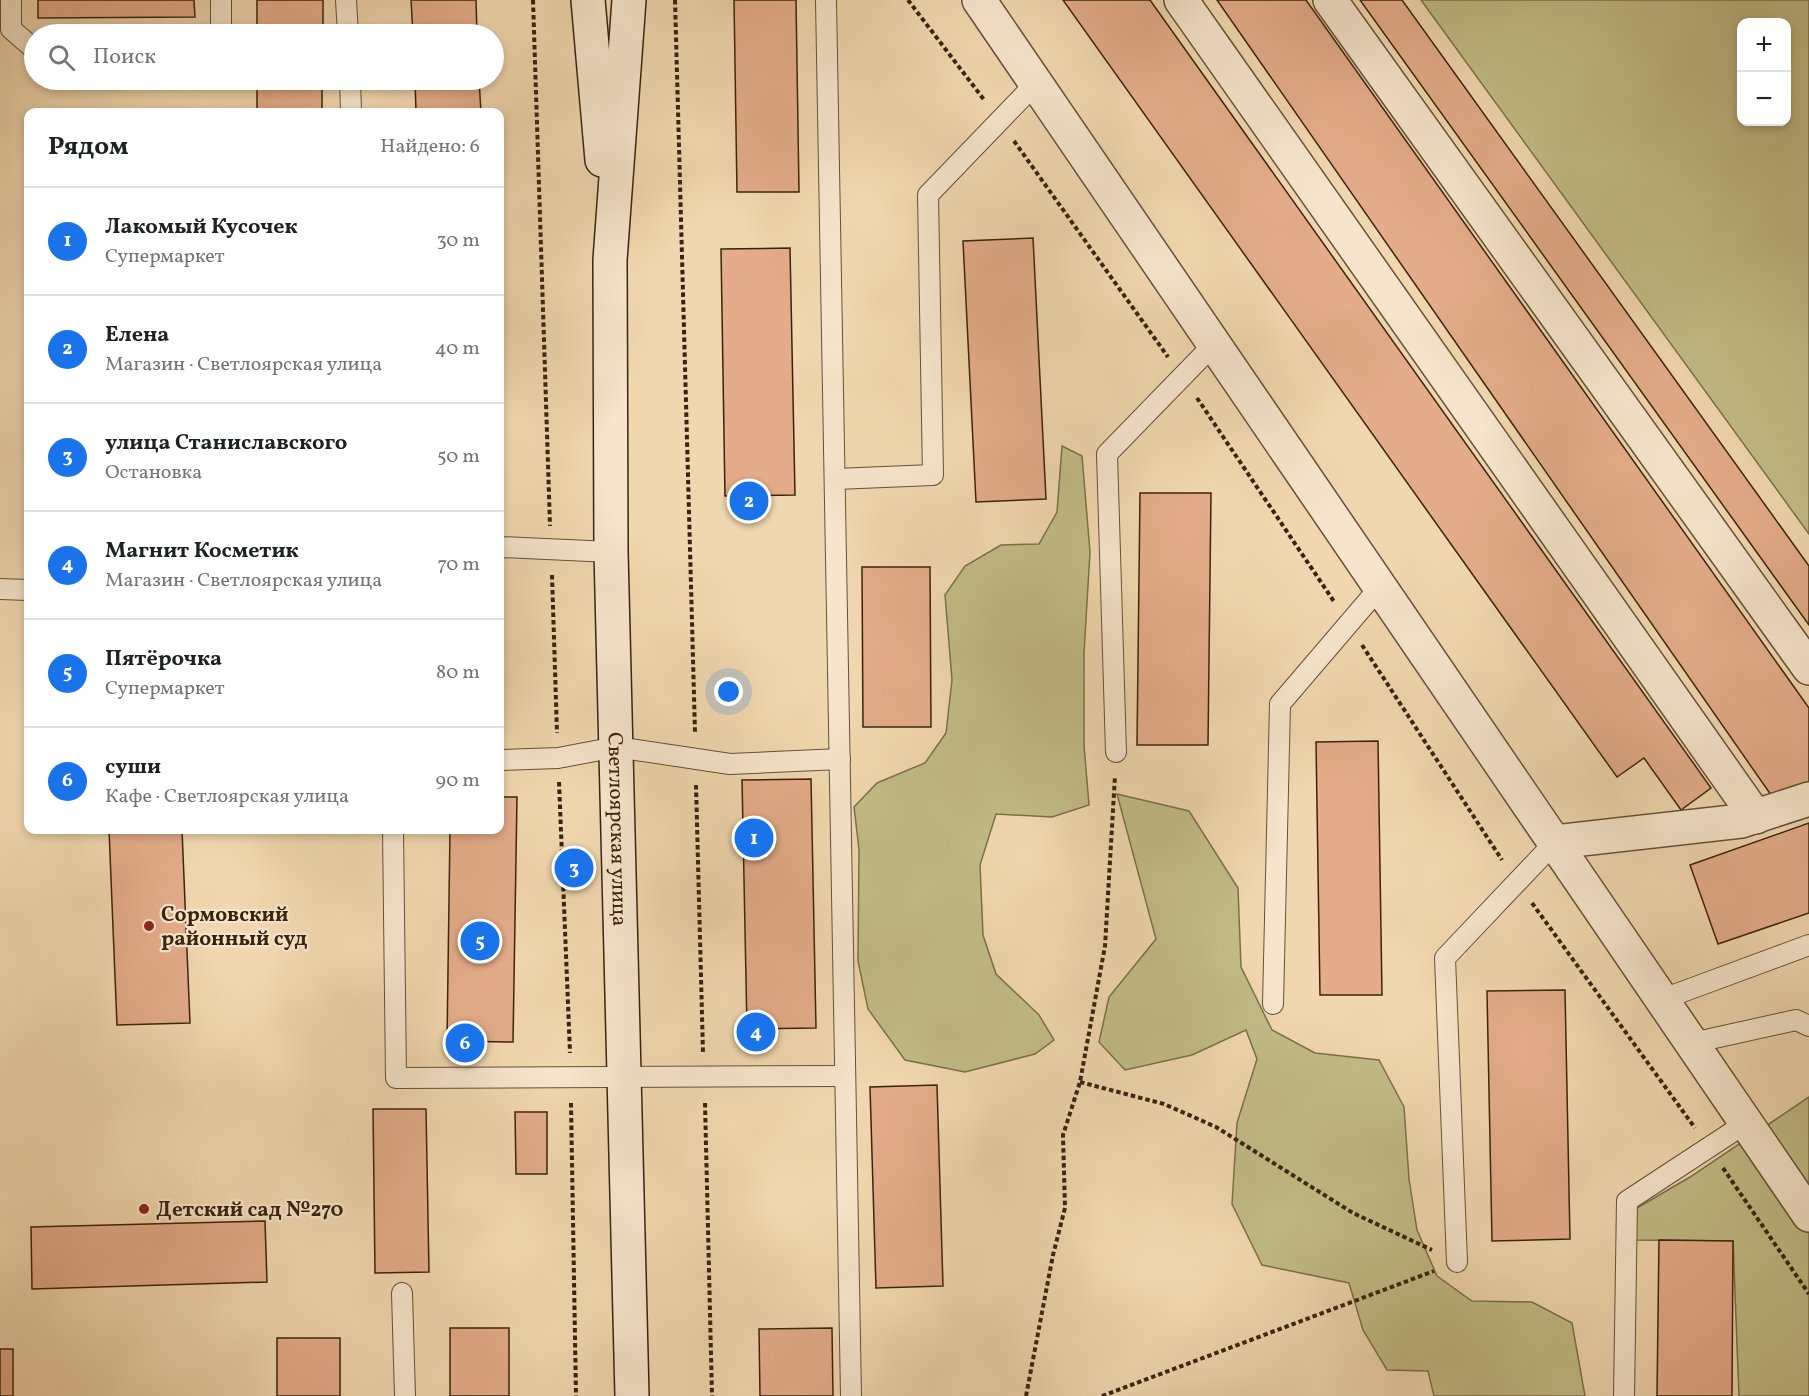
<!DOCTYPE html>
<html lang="ru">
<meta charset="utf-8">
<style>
body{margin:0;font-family:Vollkorn,serif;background:#f6f6f6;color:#202124}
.controls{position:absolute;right:18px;top:18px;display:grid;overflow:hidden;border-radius:12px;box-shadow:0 3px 9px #0003}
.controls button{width:54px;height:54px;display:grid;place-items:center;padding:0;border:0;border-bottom:2px solid #e0e0e0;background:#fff;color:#202124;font:30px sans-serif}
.you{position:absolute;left:729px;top:692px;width:21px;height:21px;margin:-15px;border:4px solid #fff;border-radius:50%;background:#1a73e8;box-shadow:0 0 0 9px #1a73e833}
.badge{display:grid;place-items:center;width:39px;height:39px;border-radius:50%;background:#1a73e8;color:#fff;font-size:20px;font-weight:700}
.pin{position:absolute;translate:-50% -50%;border:3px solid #fff;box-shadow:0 2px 6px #0006}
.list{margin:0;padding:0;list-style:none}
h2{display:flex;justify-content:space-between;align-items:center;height:78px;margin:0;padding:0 24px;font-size:26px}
h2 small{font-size:20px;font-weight:400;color:#757577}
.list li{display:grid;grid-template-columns:39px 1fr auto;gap:18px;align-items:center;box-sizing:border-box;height:108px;padding:0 24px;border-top:2px solid #e0e0e0}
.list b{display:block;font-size:22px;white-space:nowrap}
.list p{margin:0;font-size:20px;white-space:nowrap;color:#757577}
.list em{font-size:20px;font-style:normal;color:#757577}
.icon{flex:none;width:33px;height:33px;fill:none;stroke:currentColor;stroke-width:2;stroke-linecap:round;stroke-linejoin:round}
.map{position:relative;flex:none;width:1809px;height:1396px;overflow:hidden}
.search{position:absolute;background:#fff;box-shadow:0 3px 9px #0003;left:24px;top:24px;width:480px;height:66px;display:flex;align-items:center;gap:15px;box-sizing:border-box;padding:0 21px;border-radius:33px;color:#757577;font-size:22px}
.panel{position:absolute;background:#fff;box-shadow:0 3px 9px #0003;left:24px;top:108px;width:480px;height:726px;border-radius:12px}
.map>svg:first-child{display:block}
</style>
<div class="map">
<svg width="1809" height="1396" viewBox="0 0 1809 1396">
<rect width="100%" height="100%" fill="#f1d7af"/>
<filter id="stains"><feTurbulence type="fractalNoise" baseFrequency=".00333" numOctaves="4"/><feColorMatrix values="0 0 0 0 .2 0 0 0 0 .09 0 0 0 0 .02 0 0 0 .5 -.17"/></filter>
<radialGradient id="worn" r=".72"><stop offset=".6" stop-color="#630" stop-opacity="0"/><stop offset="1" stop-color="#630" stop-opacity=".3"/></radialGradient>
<g fill="#c1bc86" stroke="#7c704a" stroke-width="1.5" fill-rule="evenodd">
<path d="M1421,0H1809V534ZM1786,22V122H1742V22Z"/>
<path d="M1062,446L1082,456L1090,552L1084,653V745L1089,805L1052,817L996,814L980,865L983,935L996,974L1039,1015L1054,1040L1035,1054L965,1072L905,1060L868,1009L858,961L859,849L854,807L877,783L925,763L946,733L952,680L945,595L965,566L1001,545L1039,544L1057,512Z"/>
<path d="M1117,794L1189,811L1238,888L1241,967L1272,1030L1315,1053L1379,1060L1404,1107L1409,1179L1417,1230L1437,1276L1472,1301L1532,1302L1572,1323L1585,1396H1434L1428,1371L1387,1370L1363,1330L1349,1283L1262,1265L1232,1204L1237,1123L1257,1059L1246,1030L1192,1055L1125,1070L1099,1042L1109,997L1156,939Z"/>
<path d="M1809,1097V1396H1739L1733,1241L1632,1240V1211L1690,1177Z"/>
</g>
<g fill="#e4ac8a" stroke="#38240e" stroke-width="1.5">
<path d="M38,0H194L195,17L38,18Z"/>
<rect x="257" y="0" width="66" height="34"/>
<path d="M411,0H476L477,34H413Z"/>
<path d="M734,0H796L799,192H737Z"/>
<path d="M1063,0H1150L1711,788L1681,810L1644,758L1617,777Z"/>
<path d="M1217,0H1306L1809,708V783L1778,805Z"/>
<path d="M1360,0H1402L1809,566V625Z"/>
<rect x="257" y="80" width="65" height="32"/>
<path d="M415,80H479L481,112H416Z"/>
<path d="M1033,238L1046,499L976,502L963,241Z"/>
<path d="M790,248L795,495L725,496L721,249Z"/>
<path d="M1140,493H1211L1208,745H1137Z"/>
<path d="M862,567H930L931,727H863Z"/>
<path d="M1378,741L1382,995H1320L1316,742Z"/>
<path d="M811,779L816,1028L747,1029L742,780Z"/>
<path d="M500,797H517L513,1042L447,1041L450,830H500Z"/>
<path d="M1809,823V913L1718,944L1690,865Z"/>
<path d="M109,830H182L190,1023L117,1025Z"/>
<path d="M1565,990L1570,1239L1492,1241L1487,991Z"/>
<path d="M937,1085L943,1286L876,1288L870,1087Z"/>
<path d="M373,1109H426L429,1272L375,1273Z"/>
<path d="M515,1112H547V1174H516Z"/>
<path d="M265,1221L267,1282L32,1289L31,1227Z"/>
<path d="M1659,1240L1733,1241L1732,1396H1657Z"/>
<rect x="450" y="1328" width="59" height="68"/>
<path d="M832,1328L833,1396H760L759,1329Z"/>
<rect x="277" y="1338" width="63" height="58"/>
<rect x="0" y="1349" width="13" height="47"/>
</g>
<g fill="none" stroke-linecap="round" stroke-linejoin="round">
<g stroke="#665136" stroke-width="22">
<g id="service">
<path d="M11,0V29L34,49"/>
<path d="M221,0V34"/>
<path d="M346,0L348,34"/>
<path d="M826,0L851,1396"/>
<path d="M350,80L351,112"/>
<path d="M835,479L933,475L928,195L1036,83"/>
<path d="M500,547L611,552"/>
<path d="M0,589L28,590"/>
<path d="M1116,752L1107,454L1214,344"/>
<path d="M500,760L558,758L616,747L730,764L840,759"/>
<path d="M393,830L396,1078L845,1076"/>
<path d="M1663,999L1809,945"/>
<path d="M1273,1004L1280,704L1380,587"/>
<path d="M1692,1043L1796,1020L1809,1026"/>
<path d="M1457,1262L1445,958L1555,842"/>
<path d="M402,1293L405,1396"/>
<path d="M1624,1396L1627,1201L1746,1123"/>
</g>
</g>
<g stroke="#665136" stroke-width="36">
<g id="minor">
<path d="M979,0L1809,1215"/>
<path d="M1181,0L1756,817"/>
<path d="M1330,0L1809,668"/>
<path d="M1555,842L1741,821L1809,799"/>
</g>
</g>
<g stroke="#38240e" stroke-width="36">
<g id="secondary">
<path d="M588,0L602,160"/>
<path id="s1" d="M629,0L610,260L611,552L632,1396"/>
</g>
</g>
<g stroke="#38240e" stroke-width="4" stroke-dasharray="4.5 3" stroke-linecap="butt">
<path d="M533,0L550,526"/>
<path d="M675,0L695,732"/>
<path d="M908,0L985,101"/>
<path d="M1014,141L1168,357"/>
<path d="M1197,398L1335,603"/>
<path d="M552,575L557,733"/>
<path d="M1362,645L1502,860"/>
<path d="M559,782L570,1053"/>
<path d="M696,785L703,1053"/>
<path d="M1532,903L1695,1128"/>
<path d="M1080,1082L1164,1104L1216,1127L1353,1213L1432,1250"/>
<path d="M571,1103L576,1396"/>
<path d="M705,1103L712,1396"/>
<path d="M1723,1168L1809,1294"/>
<path d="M1026,1396L1053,1255L1065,1208L1063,1135L1080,1082L1105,946L1115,776"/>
<path d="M1102,1396L1434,1271"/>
</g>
<use href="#service" stroke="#f6e5cb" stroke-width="20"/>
<use href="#minor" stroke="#f6e5cb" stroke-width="33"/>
<use href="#secondary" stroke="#f6e5cb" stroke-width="33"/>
</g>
<g fill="#8f2418" stroke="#f6e5cb" stroke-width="2">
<circle cx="149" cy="926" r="6"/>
<circle cx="144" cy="1209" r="6"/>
</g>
<g text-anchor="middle" stroke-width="4.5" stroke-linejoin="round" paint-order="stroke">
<g font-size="21" fill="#38240e" stroke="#f6e5cb">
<text dy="7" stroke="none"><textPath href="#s1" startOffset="830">Светлоярская улица</textPath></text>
</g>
<g font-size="21" font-weight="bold" fill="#38240e" stroke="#f6e5cb" text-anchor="start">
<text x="161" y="921">Сормовский<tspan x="161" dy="24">районный суд</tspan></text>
<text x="156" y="1216">Детский сад №270</text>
</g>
</g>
<rect width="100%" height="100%" filter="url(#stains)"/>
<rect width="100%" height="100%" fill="url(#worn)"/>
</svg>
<div class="controls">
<button>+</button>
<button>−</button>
</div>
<div class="you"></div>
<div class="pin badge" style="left:754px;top:838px">1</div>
<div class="pin badge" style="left:749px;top:501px">2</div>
<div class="pin badge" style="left:574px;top:868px">3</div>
<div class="pin badge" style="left:756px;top:1032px">4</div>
<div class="pin badge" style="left:480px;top:941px">5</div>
<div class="pin badge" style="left:465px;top:1043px">6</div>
<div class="search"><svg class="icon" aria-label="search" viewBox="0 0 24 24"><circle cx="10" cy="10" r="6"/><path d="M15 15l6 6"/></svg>Поиск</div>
<section class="panel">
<h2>Рядом<small>Найдено: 6</small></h2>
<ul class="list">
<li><span class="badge">1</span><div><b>Лакомый Кусочек</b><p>Супермаркет</p></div><em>30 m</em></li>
<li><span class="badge">2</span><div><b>Елена</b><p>Магазин · Светлоярская улица</p></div><em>40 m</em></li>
<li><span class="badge">3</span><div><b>улица Станиславского</b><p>Остановка</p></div><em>50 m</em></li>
<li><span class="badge">4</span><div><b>Магнит Косметик</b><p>Магазин · Светлоярская улица</p></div><em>70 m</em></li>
<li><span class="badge">5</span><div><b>Пятёрочка</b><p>Супермаркет</p></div><em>80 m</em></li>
<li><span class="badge">6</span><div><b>суши</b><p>Кафе · Светлоярская улица</p></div><em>90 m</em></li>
</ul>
</section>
</div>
